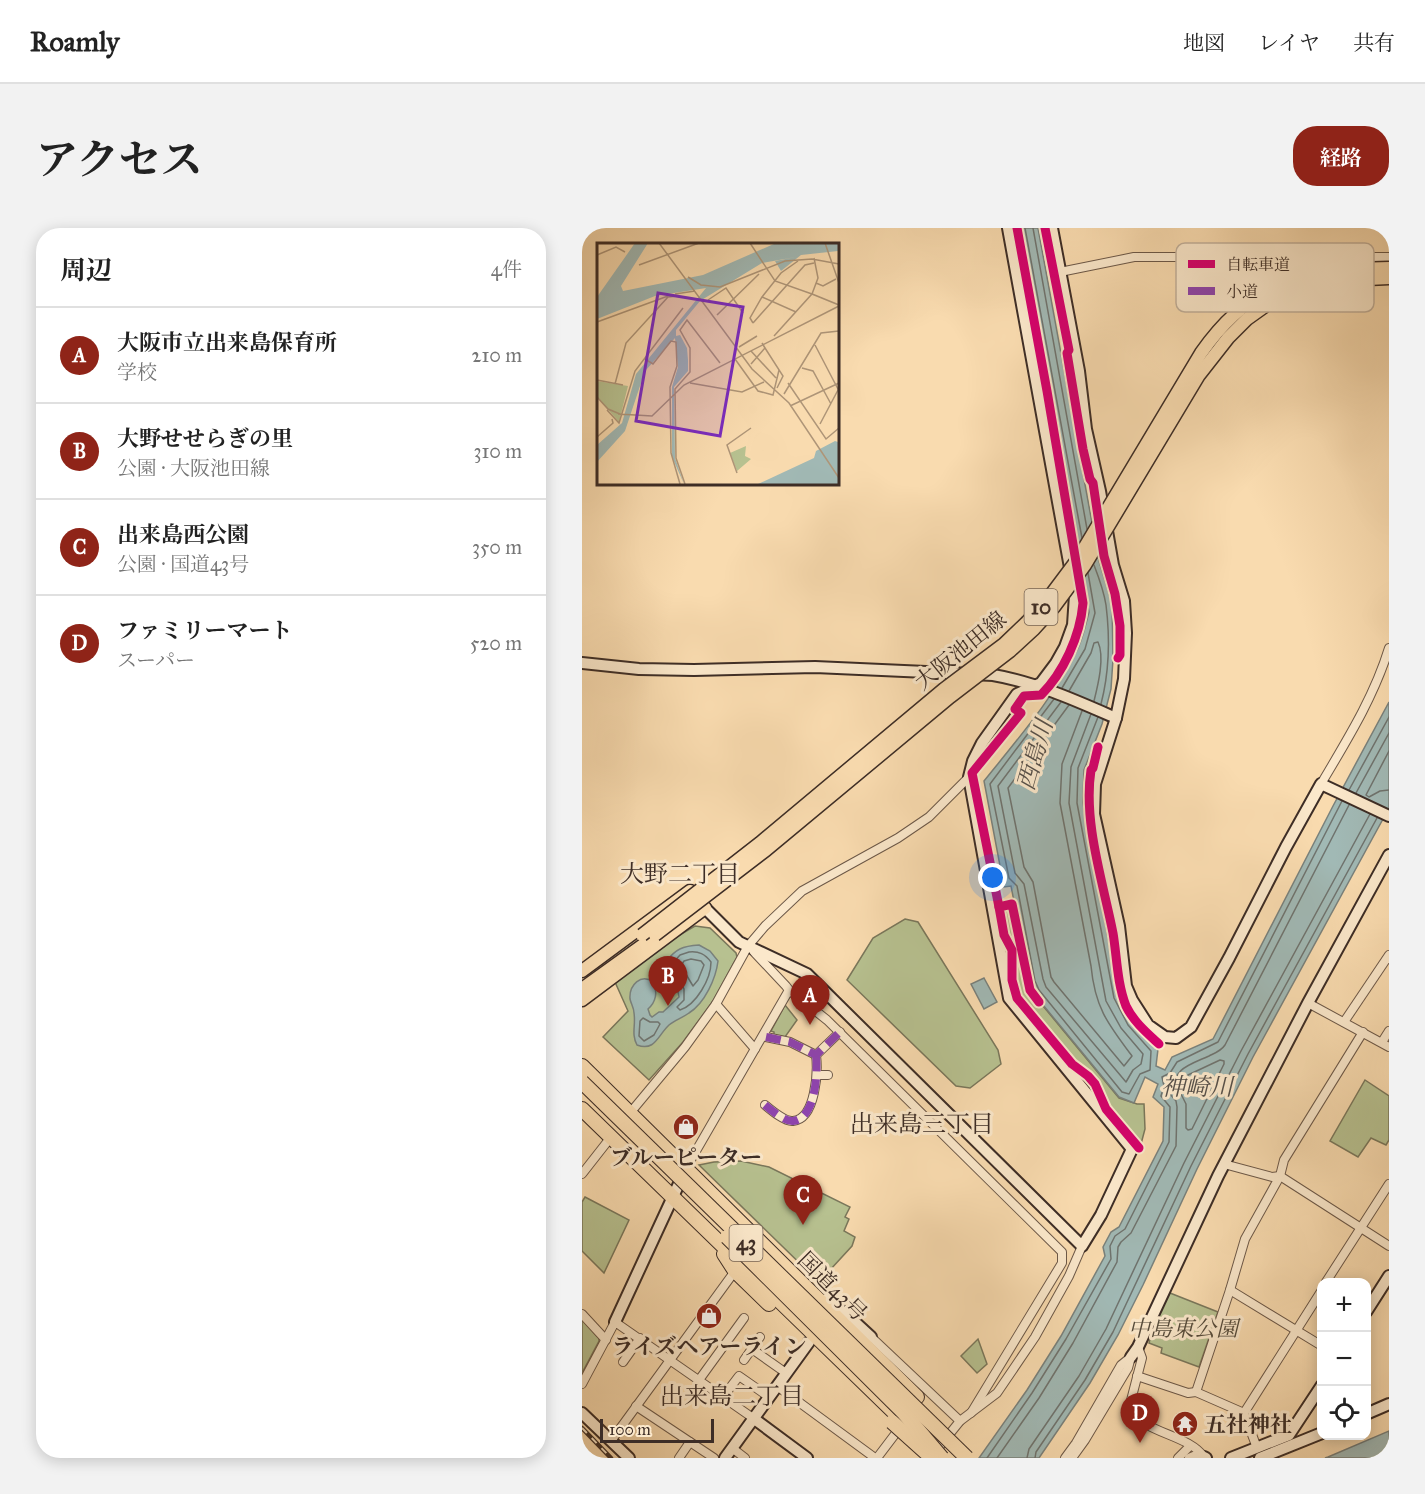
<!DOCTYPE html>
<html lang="ja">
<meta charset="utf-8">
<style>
body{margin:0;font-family:"IM FELL Great Primer","Noto Serif JP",serif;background:#f2f2f2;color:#222}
.controls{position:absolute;right:18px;bottom:18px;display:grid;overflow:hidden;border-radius:12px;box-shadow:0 3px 15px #0003}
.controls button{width:54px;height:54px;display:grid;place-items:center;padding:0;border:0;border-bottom:2px solid #e0e0e0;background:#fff;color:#222;font:30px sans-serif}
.scale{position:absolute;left:18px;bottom:15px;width:114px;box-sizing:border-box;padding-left:6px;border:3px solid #3d2d26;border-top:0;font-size:16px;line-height:21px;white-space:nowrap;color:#3d2d26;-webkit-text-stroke:4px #fbe8cb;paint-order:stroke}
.you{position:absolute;left:411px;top:650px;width:21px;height:21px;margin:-15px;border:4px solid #fff;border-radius:50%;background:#1a73e8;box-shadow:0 0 0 9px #1a73e833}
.badge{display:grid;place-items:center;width:39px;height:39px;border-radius:50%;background:#8f2418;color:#fff;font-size:20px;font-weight:700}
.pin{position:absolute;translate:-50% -50px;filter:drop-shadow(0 2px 3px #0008)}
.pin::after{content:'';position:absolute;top:32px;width:21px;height:18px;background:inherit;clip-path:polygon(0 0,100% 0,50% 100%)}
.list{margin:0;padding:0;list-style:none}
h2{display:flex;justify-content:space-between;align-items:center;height:78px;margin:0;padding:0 24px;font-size:26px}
h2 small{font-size:20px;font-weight:400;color:#767676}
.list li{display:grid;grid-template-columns:39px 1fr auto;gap:18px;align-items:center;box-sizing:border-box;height:96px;padding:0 24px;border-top:2px solid #e0e0e0}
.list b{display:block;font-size:22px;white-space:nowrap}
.list p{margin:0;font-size:20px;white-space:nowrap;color:#767676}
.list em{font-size:20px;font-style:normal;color:#767676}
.icon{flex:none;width:33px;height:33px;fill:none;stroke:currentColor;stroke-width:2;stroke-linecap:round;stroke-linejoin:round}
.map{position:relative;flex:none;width:807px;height:1230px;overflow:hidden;border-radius:24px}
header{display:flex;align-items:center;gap:36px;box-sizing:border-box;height:84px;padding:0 30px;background:#fff;border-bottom:2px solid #e0e0e0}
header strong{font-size:28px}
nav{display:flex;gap:33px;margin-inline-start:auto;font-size:21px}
.intro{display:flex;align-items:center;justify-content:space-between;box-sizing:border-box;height:144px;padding:0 36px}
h1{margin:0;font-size:42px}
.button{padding:15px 27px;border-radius:24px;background:#8f2418;color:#fff;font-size:21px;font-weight:700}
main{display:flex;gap:36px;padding:0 36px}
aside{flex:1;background:#fff;border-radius:24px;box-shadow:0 3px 15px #0003}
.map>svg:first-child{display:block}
</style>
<header>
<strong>Roamly</strong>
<nav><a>地図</a><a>レイヤ</a><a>共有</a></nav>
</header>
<div class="intro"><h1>アクセス</h1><a class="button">経路</a></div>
<main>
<aside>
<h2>周辺<small>4件</small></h2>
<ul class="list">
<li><span class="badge">A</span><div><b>大阪市立出来島保育所</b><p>学校</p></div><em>210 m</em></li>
<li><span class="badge">B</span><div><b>大野せせらぎの里</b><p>公園 · 大阪池田線</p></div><em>310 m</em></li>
<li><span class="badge">C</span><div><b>出来島西公園</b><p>公園 · 国道43号</p></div><em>350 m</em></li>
<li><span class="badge">D</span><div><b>ファミリーマート</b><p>スーパー</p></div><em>520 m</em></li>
</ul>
</aside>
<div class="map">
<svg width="807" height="1230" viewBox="0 0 807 1230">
<rect width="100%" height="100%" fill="#f9dbaf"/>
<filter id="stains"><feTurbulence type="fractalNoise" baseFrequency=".00333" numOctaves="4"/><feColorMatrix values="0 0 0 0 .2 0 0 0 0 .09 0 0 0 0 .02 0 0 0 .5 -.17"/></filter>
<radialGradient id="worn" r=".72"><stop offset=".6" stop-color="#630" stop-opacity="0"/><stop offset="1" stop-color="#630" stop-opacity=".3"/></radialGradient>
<g fill="#b7c190" stroke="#7a775b" stroke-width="1.5">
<path d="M432,675L447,755L452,767L537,870L555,876H562L563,901L559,916L554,920L431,768L414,679Z"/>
<path d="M323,691L336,694L416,822L419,836L388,860L374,858L265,752L291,710Z"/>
<path d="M113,698L128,700L154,725L155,729L131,773L101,814L67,852L21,809L46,783L33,754L89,712Z"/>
<path d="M203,777L215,792L203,809L192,807V804L189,803Z"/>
<path d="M783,852L807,868V912L804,917L789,910L776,929L748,913Z"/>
<path d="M159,933L187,939L268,979L263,989L267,991L262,1003L273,1009L270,1018L237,1054L117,937L132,934Z"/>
<path d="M3,969L47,992L22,1045L0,1023V974Z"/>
<path d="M588,1065L636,1084L617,1139L579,1125L580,1120L567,1115L568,1111L565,1109Z"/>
<path d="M0,1091L17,1110V1113L0,1145Z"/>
<path d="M396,1111L405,1136L395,1145L379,1128Z"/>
</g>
<g fill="#a1b9b5" stroke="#79817c" stroke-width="1.5">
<path d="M437,0H456L517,333L530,375L531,431L529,461L520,496L502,542L501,575L537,769L550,793L576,821L574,838L583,842L590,829L631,811L751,578L807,474V580L671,829L615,941L561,1057L536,1107L508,1155L457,1230H397L445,1162L479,1108L523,1028L521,1019L529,1004L537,999L581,913L582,879L571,869L576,856L563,849L552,875L537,869L452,766L448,755L429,658L422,659L402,553C435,512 474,467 496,420C501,409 504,395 507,384Z"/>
<path d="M117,717L128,723L136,733C134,750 123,775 107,785C100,790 93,792 87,797C76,807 73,824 55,817C49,806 54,797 52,785C52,780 49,776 48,771C47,757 59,745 71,754C76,764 74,774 66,781L68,787L70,789L77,784H81L97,769C96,756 85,747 84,734C93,721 101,718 117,717Z"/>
<path d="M402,750L415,774L402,781L389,756Z"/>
<path d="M807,1203V1230H743L746,1229Z"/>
</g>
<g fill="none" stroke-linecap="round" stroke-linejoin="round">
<g stroke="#6f736e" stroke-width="1.5">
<path d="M443,0L500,310"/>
<path d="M451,0L505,301"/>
<path d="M512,337C517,350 522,364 524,377C528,409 527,445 519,476"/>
<path d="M480,460L503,421L513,385L506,345"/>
<path d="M487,463L509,425L512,415L516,414C523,429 516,457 512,473"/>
<path d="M472,471L408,556L427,650L435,658L453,753L457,762L540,864L547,866L558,846L568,842L569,823L546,797L532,770L495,575L496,540L516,489"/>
<path d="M479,474L416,558L433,645L442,656L461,751L464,759L544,854L551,842L559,836L561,826L539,800L524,773L487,575L489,539L509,486"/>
<path d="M487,477L426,560L442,639L451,654L469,749L472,754L542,838L550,828C526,796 513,780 509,738L478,575L480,536L500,483"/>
<path d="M807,523L784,567L787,569L798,563L807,562"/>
<path d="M767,562L807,489"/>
<path d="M774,565L807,505"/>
<path d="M107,724C117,723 123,726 129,734C129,751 114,777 98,782L95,779L102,772V761L90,736L98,727Z"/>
<path d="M109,731L119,733L122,737L116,752L111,758L99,738L102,733Z"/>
<path d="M61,790L68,794H76L78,796L72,807L62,813L57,808L58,793Z"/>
<path d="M638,832L642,833V836L610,901L606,902L604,900V876L598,864L599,857L606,847Z"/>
<path d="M405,1230L450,1165L484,1111L529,1031L528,1018L533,1008L543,1001L587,914L588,879L579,868L582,858L580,849L588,845L595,834L636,814L760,573"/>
<path d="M415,1230L457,1170L491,1115L535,1034L536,1019L539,1014L549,1005L594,918L595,879L594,873L588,866C595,839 602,839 627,828C633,825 639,823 643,817L767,577"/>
<path d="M445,1230L447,1221L497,1148L524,1101L602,935L659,823L788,586"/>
<path d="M453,1230L454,1224L503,1152L531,1104L609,938L666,826L795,590"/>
</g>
<g stroke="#6c5848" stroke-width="10">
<g id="street">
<path d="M478,44L552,29H807"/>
<path d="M739,556C765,512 792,469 807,420"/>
<path d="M172,724L204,758L207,762L245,792L480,1024V1035L389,1185"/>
<path d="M726,775L807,819"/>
<path d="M134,776L173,821"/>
<path d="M762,794L807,727"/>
<path d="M184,809L208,814L234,827L258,804"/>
<path d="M800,814L807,803"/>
<path d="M235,847H246"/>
<path d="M183,877C189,882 203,894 211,893C234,891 236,843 234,827"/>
<path d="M48,885L103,819L134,776L166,718L183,698L220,663L316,610L347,589L387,549"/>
<path d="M642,936L690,949L698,948L807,1018"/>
<path d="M103,942L207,762"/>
<path d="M0,946L29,909"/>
<path d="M744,1054L807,956"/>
<path d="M648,1062L740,1118"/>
<path d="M0,1086L24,1112"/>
<path d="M289,1109L378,1193"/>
<path d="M556,1119L560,1130L547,1180C562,1206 606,1206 622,1229"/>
<path d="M170,1121L204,1145"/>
<path d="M162,1132L178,1109"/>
<path d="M41,1134L58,1110"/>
<path d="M555,1148L606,1165L614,1164L662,1185L675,1220"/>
<path d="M117,1152L162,1090"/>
<path d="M0,1156L33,1094L171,1190"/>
<path d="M195,1158L293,1230"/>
<path d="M614,1164L648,1062L663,1011L698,948L702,932L781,804"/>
<path d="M141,1169L157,1148L187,1169"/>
<path d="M54,1178L132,1230"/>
<path d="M662,1185L740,1062"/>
<path d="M29,1213L153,1043"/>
<path d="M150,1220L163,1230"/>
<path d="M353,1224L378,1193L415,1165L453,1109L487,1048L500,1018"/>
<path d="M97,1230L108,1214"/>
<path d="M295,1230L317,1201"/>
<path d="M483,1230L494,1215L539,1137L549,1129"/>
<path d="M490,1230L503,1212L546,1140L549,1129"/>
<path d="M596,1230L608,1218"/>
<path d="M607,1230L614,1227L622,1229"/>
</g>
</g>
<g stroke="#3d2d26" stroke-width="14">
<g id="secondary">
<path d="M470,0L497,143L504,201L518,263L531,337L542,373L544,405L542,451L534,490L513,556L512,586L537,698L544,758L550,772L566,797L583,809L594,810L609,799L647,730L704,619L739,556L807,588"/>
<path d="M0,435L57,441L112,442L233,439L411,447C453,454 495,473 534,490"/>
<path d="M123,680L157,714L225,746L500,1018L519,987L550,921L427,770L387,549L391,533L400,515L435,466L459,455L474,435L483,419L491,397L493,367L426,0"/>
<path d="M244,1071L264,1086L289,1109"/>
<path d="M784,1084L807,1048"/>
<path d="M33,1094L101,947"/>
<path d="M549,1129L556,1119L636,948L726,775L807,627"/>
<path d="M0,1185L47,1230"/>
<path d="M784,1186L807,1176"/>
<path d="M171,1190L225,1230"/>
<path d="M622,1229L624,1230"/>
<path d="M143,1230L227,1114"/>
<path d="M649,1230L707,1207L740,1157"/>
<path d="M678,1230L740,1205"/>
</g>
</g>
<g stroke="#3d2d26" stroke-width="15">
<g id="primary">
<path d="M0,743L108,663L123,680L0,772"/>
<path d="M0,761L65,714"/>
</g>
</g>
<g stroke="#3d2d26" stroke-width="16">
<g id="highway">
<path d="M0,838L335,1169"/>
<path d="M0,881L316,1188"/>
<path d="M142,1026L153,1043L187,1076"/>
</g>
</g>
<use href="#street" stroke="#fbe8cb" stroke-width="8"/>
<use href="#secondary" stroke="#fbe8cb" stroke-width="10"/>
<use href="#primary" stroke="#f9dbaf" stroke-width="12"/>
<use href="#highway" stroke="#f9dbaf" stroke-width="14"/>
<g stroke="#3d2d26" stroke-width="4.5">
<path id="rail" d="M0,1200L29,1230"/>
</g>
<use href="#rail" stroke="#fbe8cb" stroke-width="2" stroke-dasharray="7" stroke-linecap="butt"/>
<g stroke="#3d2d26" stroke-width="15" stroke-linecap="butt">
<g id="primary-bridge">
<path d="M60,707L178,615L362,461L422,416L445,394L465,372L495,332L619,125C669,53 723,41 807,40"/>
<path d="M73,707L184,622L368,469L428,423L452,401L472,379L503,337L617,147L646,110L665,91L686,76L722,61L765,52L807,50"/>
</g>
</g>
<g stroke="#3d2d26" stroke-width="16" stroke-linecap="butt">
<g id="highway-bridge">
<path d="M0,854L385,1230"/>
<path d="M145,1009L321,1184L360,1230"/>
<path d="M310,1194L350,1230"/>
</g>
</g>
<use href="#primary-bridge" stroke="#f9dbaf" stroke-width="12"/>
<use href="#highway-bridge" stroke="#f9dbaf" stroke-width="14"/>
<g stroke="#8e44ad" stroke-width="8" stroke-dasharray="15 8" stroke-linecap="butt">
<path d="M184,809L208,814L234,827L258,804"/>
<path d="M183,877C189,882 203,894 211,893C234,891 236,843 234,827"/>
</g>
<g stroke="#fbe8cb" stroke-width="13">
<g id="cycleway">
<path d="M463,0L487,122L485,125L501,221L508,251L511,255L522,328L533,366L538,398V427L536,430"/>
<path d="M516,519L511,540L509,542C501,594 521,654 531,705C535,729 535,755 544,778C551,793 565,805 577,816"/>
<path d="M417,679L390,545L439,485L433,481L442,468L459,467C481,445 498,409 501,375L465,163L435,0"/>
<path d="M457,774L448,762L430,676L417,679L422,707L430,722V752L435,770L490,836L506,848L513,856L524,881L557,920"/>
</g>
</g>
<use href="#cycleway" stroke="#d6006c" stroke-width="9"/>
</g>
<defs>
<g id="shop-disc" transform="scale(1.35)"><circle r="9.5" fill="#8f2418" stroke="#fbe8cb"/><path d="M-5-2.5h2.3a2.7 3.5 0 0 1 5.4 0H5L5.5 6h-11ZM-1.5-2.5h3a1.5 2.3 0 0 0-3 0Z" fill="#fff"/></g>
<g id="temple-disc" transform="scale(1.35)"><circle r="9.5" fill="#8f2418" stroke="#fbe8cb"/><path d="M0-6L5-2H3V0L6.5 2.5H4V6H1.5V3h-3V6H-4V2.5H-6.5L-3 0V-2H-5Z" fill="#fff"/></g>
</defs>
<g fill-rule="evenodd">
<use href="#shop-disc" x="104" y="899"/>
<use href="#shop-disc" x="127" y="1088"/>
<use href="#temple-disc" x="603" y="1196"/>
</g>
<g text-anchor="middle" stroke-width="6" stroke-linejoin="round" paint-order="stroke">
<g fill="#fbe8cb" stroke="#766558" stroke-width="1.5">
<rect x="442.5" y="361" width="33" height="36" rx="4.5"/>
<rect x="147.5" y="997" width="33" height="36" rx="4.5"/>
</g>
<g font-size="21" font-weight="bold" fill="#3d2d26">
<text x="459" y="386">10</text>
<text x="164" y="1022">43</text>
</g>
<g font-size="22" fill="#3d2d26" stroke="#fbe8cb">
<text transform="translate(378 422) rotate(-39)" y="8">大阪池田線</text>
<text transform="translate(251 1058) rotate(45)" y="8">国道43号</text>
</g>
<g font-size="22" font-weight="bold" fill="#3d2d26" stroke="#fbe8cb">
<text x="104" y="937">ブルーピーター</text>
<text x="127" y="1126">ライズヘアーライン</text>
<text x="622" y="1204" text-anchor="start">五社神社</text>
</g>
<g font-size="22" font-style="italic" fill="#554b3b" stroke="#fbe8cb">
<text x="601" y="1108">中島東公園</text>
</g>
<g font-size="24" font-style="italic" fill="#56504a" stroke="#fbe8cb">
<text transform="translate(453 527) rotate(-74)" y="8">西島川</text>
<text x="615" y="867">神崎川</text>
</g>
<g font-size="24" fill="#3d2d26" stroke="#fbe8cb">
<text x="98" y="654">大野二丁目</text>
<text x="340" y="904">出来島三丁目</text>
<text x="150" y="1176">出来島二丁目</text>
</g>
</g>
<g transform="translate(15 15)">
<rect width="242" height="242" fill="#f9dbaf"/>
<path d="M0,138L31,143L22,179L0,154ZM149,203L148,213L154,216L140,228L133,210Z" fill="#b7c190"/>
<path d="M38,0H51L24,43L26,48L106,32L179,0H241V8L204,12L184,28L178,18L199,14L165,20L103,58L79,87V93L83,92L90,105L91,117V128L77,144L78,215L87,241L75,214V144L81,124L78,95L48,128L28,188L0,219V202L25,180L39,131L109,45L58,53L0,76V54ZM238,198L241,199V241H161L217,215L219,208Z" fill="#a1b9b5"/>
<path fill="none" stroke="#ae9578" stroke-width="1.5" d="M62,0L155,126L192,160L242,235M153,0L178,38L215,51L221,35L217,15M228,0L242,40M0,12L19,4L28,9M42,22L102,0M91,34L104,42L123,44L188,18L215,16L242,21M219,40L226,43L239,36M78,51L98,48M165,54L199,69M111,57L129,45L146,70M120,72L162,31M0,79L71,53M156,80L153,75L165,54L184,30L201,18M156,80L208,22L217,20M177,93L215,51L242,62M218,102L242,148M142,104L160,93M168,105L186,133L180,145M154,108L179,135M48,116L56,121L74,98L79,99L80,123L73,144L74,210L83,241M138,116L161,148L176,152L182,127M154,121L168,105L165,100M205,125L216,128L234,161M0,137L26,142M93,140L145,149L167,139M191,140L229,196L242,185M18,141L29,100L71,54L81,53M187,151L224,90L242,88M0,154L11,166L23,171M193,163L242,140M10,167L22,180L38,128L86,65M21,171L55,173L87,142L242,63M223,181L241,147M0,194L16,180L15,176M140,230L130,202L154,185M88,241L79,215L78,146L93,129V105L83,87L90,77L123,120"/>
<path fill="#7b2cbf" fill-opacity="0.15" stroke="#7b2cbf" stroke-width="3" d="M61,50L146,64L123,193L39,178Z"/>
<rect width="242" height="242" fill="none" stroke="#3d2d26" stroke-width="3"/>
</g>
<rect x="594" y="15" width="198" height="69" rx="9" fill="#fbe8cb" stroke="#c2b09a" stroke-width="1.5"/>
<rect x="606" y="32" width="27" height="8" fill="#d6006c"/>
<rect x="606" y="59" width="27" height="8" fill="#8e44ad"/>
<g font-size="16" fill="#3d2d26">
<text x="644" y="42">自転車道</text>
<text x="644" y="69">小道</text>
</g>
<rect width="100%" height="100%" filter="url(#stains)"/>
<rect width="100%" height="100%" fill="url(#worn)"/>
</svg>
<div class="controls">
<button>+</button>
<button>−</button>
<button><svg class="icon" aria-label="locate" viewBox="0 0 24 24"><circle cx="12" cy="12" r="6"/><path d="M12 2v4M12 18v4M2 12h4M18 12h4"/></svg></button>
</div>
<div class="scale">100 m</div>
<div class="you"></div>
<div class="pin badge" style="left:228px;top:797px">A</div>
<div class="pin badge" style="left:86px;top:778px">B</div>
<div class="pin badge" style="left:221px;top:997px">C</div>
<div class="pin badge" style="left:558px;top:1215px">D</div>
</div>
</main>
